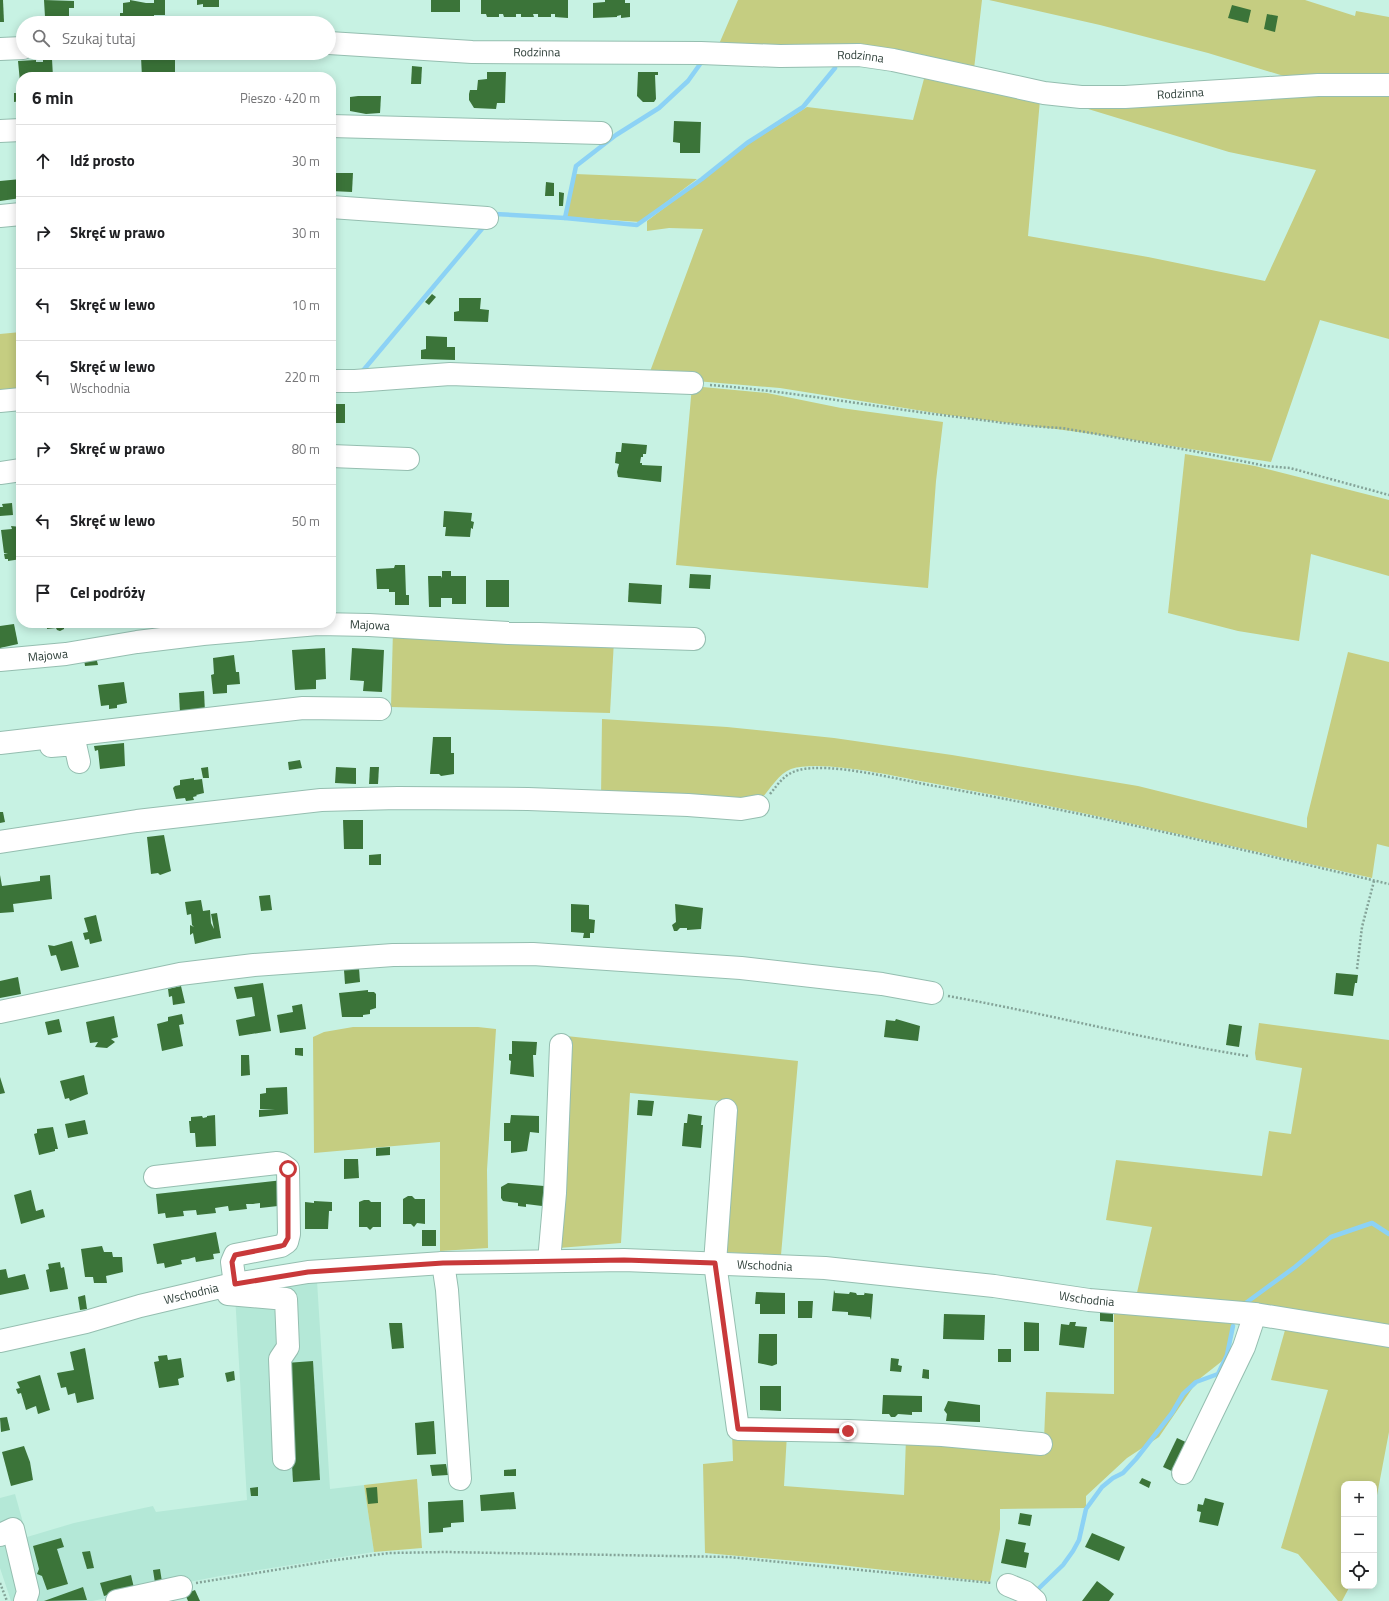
<!DOCTYPE html>
<html lang="pl">
<meta charset="utf-8">
<style>
body{margin:0;font-family:"Titillium Web",sans-serif;background:#f2f2f2;color:#202124}
.controls{position:absolute;right:12px;bottom:12px;display:grid;overflow:hidden;border-radius:8px;box-shadow:0 2px 10px #0003}
.controls button{width:36px;height:36px;display:grid;place-items:center;padding:0;border:0;border-bottom:1px solid #e0e0e0;background:#fff;color:#202124;font:20px sans-serif}
.stop{position:absolute;width:12px;height:12px;margin:-9px;border:3px solid #c8393a;border-radius:50%;background:#fff}
.stop.end{background:#c8393a;border-color:#fff;box-shadow:0 1px 4px #0008}
.list{margin:0;padding:0;list-style:none}
h2{display:flex;justify-content:space-between;align-items:center;height:52px;margin:0;padding:0 16px;font-size:17px}
h2 small{font-size:13px;font-weight:400;color:#757577}
.list li{display:grid;grid-template-columns:26px 1fr auto;gap:12px;align-items:center;box-sizing:border-box;height:72px;padding:0 16px;border-top:1px solid #e0e0e0}
.list b{display:block;font-size:15px;white-space:nowrap}
.list p{margin:0;font-size:13px;white-space:nowrap;color:#757577}
.list em{font-size:13px;font-style:normal;color:#757577}
.icon{flex:none;width:22px;height:22px;fill:none;stroke:currentColor;stroke-width:2;stroke-linecap:round;stroke-linejoin:round}
.map{position:relative;flex:none;width:1389px;height:1601px;overflow:hidden}
.search{position:absolute;background:#fff;box-shadow:0 2px 10px #0003;left:16px;top:16px;width:320px;height:44px;display:flex;align-items:center;gap:10px;box-sizing:border-box;padding:0 14px;border-radius:22px;color:#757577;font-size:15px}
.panel{position:absolute;background:#fff;box-shadow:0 2px 10px #0003;left:16px;top:72px;width:320px;height:556px;border-radius:16px}
.map>svg:first-child{display:block}
</style>
<div class="map">
<svg width="1389" height="1601" viewBox="0 0 1389 1601">
<rect width="100%" height="100%" fill="#c7f2e3"/>
<path fill="#b4e8d7" d="M317,1281L330,1489L364,1485L374,1552L220,1576L92,1601H11L0,1568V1498L15,1494L27,1537L74,1523L153,1506L156,1512L247,1500L235,1295Z"/>
<g fill="#c5cd81">
<path d="M738,0H982L974,69L870,45L716,51Z"/>
<path d="M989,0H1305L1355,16L1356,11L1389,17V81L1297,80L1208,53L1100,25Z"/>
<path d="M925,75L1040,100L1028,236L1148,257L1265,281L1316,170L1229,152L1075,105L1389,91V339L1320,320L1271,462L1109,436L948,415L780,388L648,377L703,229L669,228L647,231V221L751,142L807,107L913,120Z"/>
<path d="M575,174L697,179L640,222L566,217Z"/>
<path d="M21,332V390L0,393V334Z"/>
<path d="M692,386L767,393L841,408L943,422L936,481L928,588L676,565Z"/>
<path d="M1185,454L1255,466L1389,500V576L1311,554L1299,641L1238,631L1168,613Z"/>
<path d="M393,630L614,640L610,713L391,707Z"/>
<path d="M1348,652L1389,662V847L1377,844L1372,878C1225,845 1079,810 931,783C898,777 822,759 791,769C778,774 770,790 760,800L601,798L602,719L727,727L834,738L952,755L1138,786L1307,828V818Z"/>
<path d="M1259,1023L1389,1040V1432L1374,1511V1484H1344V1586H1350L1342,1601H1338L1298,1554L1281,1548L1328,1390L1271,1380L1287,1323L1136,1297L1152,1227L1106,1220L1116,1160L1262,1176L1269,1131L1291,1134L1302,1068L1256,1060L1255,1053Z"/>
<path d="M353,1027H478L496,1029L487,1170L488,1248L440,1251V1142L314,1153L313,1037L324,1032Z"/>
<path d="M557,1035L798,1061L781,1255L720,1252L734,1102L630,1093L621,1243L546,1249Z"/>
<path d="M1114,1310L1235,1319L1226,1358L1198,1380L1159,1437L1127,1458L1086,1496V1508L1000,1509V1529L990,1582L831,1564L705,1553L703,1464L733,1461L732,1432L787,1434L784,1486L904,1495L906,1438L1041,1447L1052,1445L1044,1439L1046,1392L1114,1394Z"/>
<path d="M417,1479L422,1548L374,1552L364,1485Z"/>
</g>
<g fill="none" stroke-linecap="round" stroke-linejoin="round">
<g stroke="#8cd2f5" stroke-width="4.5">
<path d="M493,216L495,214L565,218L576,166L616,135L659,108L688,81L703,60"/>
<path d="M565,218L637,225L702,179L747,143L803,107L835,68"/>
<path d="M361,373L486,224"/>
<path d="M1243,1305L1295,1267L1331,1237L1372,1223L1389,1234"/>
<path d="M1034,1593L1063,1565L1073,1551L1079,1540L1086,1509L1102,1487L1113,1478L1123,1473L1136,1459L1172,1413L1183,1394L1196,1382L1218,1374L1227,1355L1233,1326"/>
</g>
</g>
<g fill="#3b7439">
<path d="M0,0H3L4,22H0Z"/>
<path d="M44,0L74,1V8H69V16L45,17Z"/>
<path d="M130,0L146,3H154V0H165V15H154V23H123V19H120V13H123V3L130,2Z"/>
<path d="M197,0H219V7H203V4L197,5Z"/>
<rect x="431" y="0" width="29" height="12"/>
<path d="M481,0H568V18L555,17V14H551V17H538V14H533L534,17H521V14H516V17H504L503,14H499V17H487L486,14H481Z"/>
<path d="M605,0H625V3H630V17L621,18V15L617,16V17L593,18V3L605,2Z"/>
<path d="M1232,5L1251,10L1248,23L1228,18Z"/>
<path d="M1267,14L1278,16L1275,32L1264,29Z"/>
<path d="M141,57H158V59H162L175,57V77H142Z"/>
<path d="M52,59L53,77H21L20,82L18,61L36,60V62H43V60Z"/>
<path d="M412,66L422,67L421,84H411Z"/>
<path d="M487,72H506L505,103H497L496,109L474,108L469,100V94L470,90H477L478,80L487,79Z"/>
<path d="M638,72H658V75H655L656,99L654,102H643L637,96Z"/>
<path d="M14,93H21V101L14,102Z"/>
<path d="M358,96H381L380,113L366,114L350,111V97Z"/>
<path d="M674,121L701,122L700,153H680V143L673,142Z"/>
<path d="M331,173H353L352,192L331,191Z"/>
<path d="M21,179V198L0,201V181Z"/>
<path d="M546,182L554,183V196H545Z"/>
<path d="M559,192L564,193L563,206H559Z"/>
<path d="M432,294L436,297L429,305L425,302Z"/>
<path d="M459,298H481L480,309L489,310L488,322L454,321V312L459,311Z"/>
<path d="M426,336L447,337V347H455V360L421,359V350L426,349Z"/>
<path d="M331,401H335V404H345V423H335V426H331Z"/>
<path d="M622,443L647,445L646,454H643V457H641L640,463H642V465L662,466L661,482L618,477L617,472L619,464L615,463L616,452H621Z"/>
<path d="M12,503L13,515L0,516V507H3L2,504Z"/>
<path d="M444,511L472,513L471,521L474,522L473,527V529L471,528L470,537L445,536L446,527H443Z"/>
<path d="M11,526L21,527V559L8,561V559H5L4,554L8,553H4L1,530L12,529Z"/>
<path d="M395,565H405L406,595H409V605H395V592H389V589H377L376,569L394,568Z"/>
<path d="M442,571H451V578V576H466V604H452V598H441V607H429L428,576H441L442,578Z"/>
<path d="M690,574L711,575L710,589L689,588Z"/>
<rect x="486" y="580" width="23" height="27"/>
<path d="M629,583L662,585L661,604L628,602Z"/>
<path d="M47,623H72V625L64,627V629L60,631L57,630L56,628L47,629Z"/>
<path d="M14,624L18,644L0,648V626Z"/>
<path d="M325,648L326,679L316,680V689L295,690L292,650Z"/>
<path d="M352,648L384,650L382,692L363,691L364,681L350,680Z"/>
<path d="M234,655L236,672H239L240,684L227,685V693L213,694L211,675L214,674L213,658Z"/>
<path d="M96,657L98,665L85,666L84,659Z"/>
<path d="M124,682L127,703L117,705V708L109,709V705L101,706L98,685Z"/>
<path d="M204,691L205,712L180,713L179,693Z"/>
<path d="M433,737H451V753H454V774L441,776L439,774H430Z"/>
<path d="M124,743L125,766L100,769L98,750L95,751L94,746Z"/>
<path d="M300,760L302,768L289,770L288,762Z"/>
<path d="M208,767L209,778H203L201,768Z"/>
<path d="M336,767L356,768V784L335,783Z"/>
<path d="M370,767H379L378,784H369Z"/>
<path d="M194,778V780L202,779L204,793L196,795L197,796L193,797L194,800L186,801L185,798L176,799L173,788L175,786L180,785V780Z"/>
<path d="M0,812H3L5,822L0,823Z"/>
<path d="M343,820H363V849H344Z"/>
<path d="M164,835L171,871L160,875L158,873L151,874L147,837Z"/>
<path d="M381,854V865H369V855Z"/>
<path d="M0,875L2,886L40,881V876L50,875L52,899L13,904L14,912L0,913Z"/>
<path d="M270,895L272,910L261,911L259,896Z"/>
<path d="M201,900L203,911L210,910L211,923L214,929L211,914L217,913L221,938L214,939L213,930L214,939L195,944L193,933L190,935V925L194,927L195,932L194,927L192,925L191,914L187,915L185,902Z"/>
<path d="M571,904L589,905V919L595,920L594,933H590V938H583L584,933L571,932Z"/>
<path d="M675,904L703,908L701,929L687,930V928H680L677,931H674L672,925L676,922Z"/>
<path d="M96,915L102,941L90,944L89,939L85,940L83,933L88,932L84,918Z"/>
<path d="M72,941L79,967L61,971L56,955L51,956L48,945L54,946Z"/>
<path d="M359,968L360,982L345,984L344,970Z"/>
<path d="M1336,973L1358,975L1357,983H1355L1353,996L1334,994Z"/>
<path d="M18,977L21,994L0,998V981Z"/>
<path d="M263,983L271,1031L239,1036L236,1020L255,1016L252,997L237,999L234,987Z"/>
<path d="M181,986L185,1003L173,1005L172,996L169,997L168,989Z"/>
<path d="M368,990V992H374L376,994V1008L370,1010V1014L363,1015V1017H342L339,993Z"/>
<path d="M302,1004L306,1029L280,1033L277,1015L293,1012L292,1006Z"/>
<path d="M182,1014L184,1024L179,1025L183,1046L162,1051L157,1024L168,1021V1017Z"/>
<path d="M114,1016L118,1037L111,1039L115,1042L107,1048L95,1047L98,1042L90,1043L86,1022Z"/>
<path d="M59,1019L62,1032L48,1035L45,1022Z"/>
<path d="M896,1019L920,1026L918,1041L884,1037L886,1020L895,1021Z"/>
<path d="M1229,1024L1242,1026L1239,1047L1226,1045Z"/>
<path d="M512,1041L537,1042L536,1055H533L534,1077L510,1074L511,1061L509,1060V1054H512Z"/>
<path d="M295,1048H303V1056L295,1055Z"/>
<path d="M241,1055H249L250,1075L241,1076Z"/>
<path d="M84,1075L88,1094L70,1101L69,1098L65,1099L60,1081Z"/>
<path d="M0,1077L5,1093L0,1094Z"/>
<path d="M287,1087L288,1114L259,1117V1110L275,1109H260V1094L266,1093V1088Z"/>
<path d="M638,1100L654,1101L652,1116L637,1115Z"/>
<path d="M688,1114L702,1116L701,1125H703L701,1148L682,1146L684,1123H687Z"/>
<path d="M215,1115L216,1146L196,1147L195,1133H190L189,1121H191V1117L202,1116L203,1118L207,1117V1116Z"/>
<path d="M511,1115L539,1116V1133L530,1132L527,1151L511,1153V1141H504V1123H510Z"/>
<path d="M85,1120L88,1134L68,1138L65,1124Z"/>
<path d="M53,1127L58,1149H55V1151L39,1155L34,1134L37,1133V1129Z"/>
<path d="M390,1147V1155L376,1156V1148Z"/>
<path d="M344,1159H358L359,1178L344,1179Z"/>
<path d="M283,1180L278,1206L260,1208V1203L253,1204H246L247,1209L229,1211L228,1206L215,1208L216,1213L197,1215L196,1210L183,1211L184,1216L166,1218L165,1213L158,1214L156,1194Z"/>
<path d="M508,1183L544,1186L542,1206L526,1204V1207L518,1206V1203L503,1201L501,1198V1187Z"/>
<path d="M31,1190L36,1211L43,1209L45,1217L21,1224L14,1195Z"/>
<path d="M408,1196H412L415,1199H425V1224L417,1223L414,1227L411,1224H403V1199Z"/>
<path d="M364,1200H369L371,1202H381V1227H373L370,1230L367,1227H359V1202Z"/>
<path d="M314,1201L332,1202V1211H329L328,1229H305V1202L314,1203Z"/>
<rect x="422" y="1230" width="14" height="16"/>
<path d="M216,1232L220,1253L213,1254L214,1259L196,1262L195,1257L188,1259L181,1260L182,1264L165,1268L164,1263L157,1264L153,1244Z"/>
<path d="M102,1246L104,1252H112L113,1257H122L123,1272L106,1276L107,1283H94L93,1277H85L81,1249Z"/>
<path d="M60,1262L61,1268L64,1267L68,1289L50,1292L46,1270L49,1269L48,1264Z"/>
<path d="M6,1269L8,1278L25,1274L29,1289L0,1295V1270Z"/>
<path d="M834,1290L835,1293L849,1294L850,1292L856,1293L857,1295H864L865,1292V1293L873,1294L871,1320L870,1317L848,1315V1312L832,1311Z"/>
<path d="M756,1292L785,1293V1314H760V1304H755Z"/>
<path d="M85,1295L87,1309L80,1310L78,1297Z"/>
<path d="M798,1301H813L812,1318H798Z"/>
<path d="M1100,1313H1113V1322L1100,1321Z"/>
<path d="M944,1314L985,1315L984,1340L943,1339Z"/>
<path d="M1024,1322L1039,1323V1351H1024Z"/>
<path d="M1070,1322H1076L1075,1326L1087,1327L1084,1348L1059,1345L1061,1324L1069,1325Z"/>
<path d="M389,1323H402L404,1348L392,1349Z"/>
<path d="M759,1334H777V1364L772,1366L758,1363Z"/>
<path d="M85,1348L94,1399L77,1403L75,1393L68,1395L66,1387L61,1388L57,1373L74,1370L70,1352Z"/>
<rect x="998" y="1349" width="13" height="13"/>
<path d="M167,1355L168,1360L181,1358L184,1377L178,1379L179,1385L159,1388L154,1362L159,1361L158,1356Z"/>
<path d="M891,1358L899,1359L898,1365L902,1366L901,1372L890,1371Z"/>
<path d="M313,1361L320,1480L293,1482L286,1363Z"/>
<path d="M923,1369L929,1370V1379L922,1378Z"/>
<path d="M234,1371L235,1380L227,1382L225,1373Z"/>
<path d="M40,1375L50,1410L38,1414L36,1406L26,1410L21,1393L18,1394L16,1389L20,1388L17,1382Z"/>
<path d="M760,1386H781V1411L760,1410Z"/>
<path d="M883,1395L922,1396V1412H912V1415L898,1414L895,1417H891L889,1414H882Z"/>
<path d="M948,1401L980,1405V1422L946,1421L947,1414L944,1410Z"/>
<path d="M7,1417L10,1430L1,1432L0,1418Z"/>
<path d="M434,1421L436,1454L417,1455L415,1423Z"/>
<path d="M1177,1438L1190,1444L1176,1473L1163,1467Z"/>
<path d="M24,1446L30,1462L33,1480L11,1486L2,1452Z"/>
<path d="M446,1464L448,1475L432,1476L430,1465Z"/>
<path d="M516,1469V1476H504V1470Z"/>
<path d="M1142,1478L1151,1482L1149,1488L1139,1483Z"/>
<path d="M258,1487V1496H251L250,1488Z"/>
<path d="M377,1487L378,1503L368,1504L366,1488Z"/>
<path d="M514,1492L516,1509L481,1511L480,1495Z"/>
<path d="M1205,1498L1224,1503L1218,1526L1199,1522L1201,1512L1197,1511L1198,1504L1203,1505Z"/>
<path d="M463,1500L464,1522L451,1523V1527L443,1528V1532L429,1533L428,1502Z"/>
<path d="M1020,1513L1032,1515L1030,1526L1018,1524Z"/>
<path d="M1092,1533L1125,1547L1119,1561L1085,1547Z"/>
<path d="M61,1538L64,1547L57,1549L68,1584L47,1590L42,1576L37,1574L39,1569L33,1546Z"/>
<path d="M1006,1539L1026,1543L1024,1552L1029,1553L1026,1568L1001,1563Z"/>
<path d="M90,1551L94,1568L87,1569L82,1552Z"/>
<path d="M160,1569L162,1582L155,1583L153,1570Z"/>
<path d="M131,1575L134,1588L104,1596L100,1583Z"/>
<path d="M1097,1581L1114,1594L1109,1601H1082Z"/>
<path d="M83,1587L87,1600L44,1601Z"/>
<path d="M195,1590L200,1601H188L185,1594Z"/>
</g>
<g fill="none" stroke-linecap="round" stroke-linejoin="round">
<g stroke="#95beb0" stroke-width="24">
<g id="minor">
<path id="s1" d="M329,43L472,52L701,53L780,56L859,55L893,60L1044,93L1081,97H1125L1318,85H1389"/>
<path d="M0,49L23,48"/>
<path d="M331,126L601,133"/>
<path d="M0,131L21,130"/>
<path d="M331,207L487,218"/>
<path d="M0,216L21,214"/>
<path d="M331,381H355L450,374L692,383"/>
<path d="M0,401L21,399"/>
<path d="M331,456L408,459"/>
<path d="M0,473L21,470"/>
<path id="s2" d="M0,660L66,654L137,642L203,634L318,624L369,625L508,633L694,639"/>
<path d="M0,743L303,708L380,709"/>
<path d="M51,746L75,744L79,762"/>
<path d="M0,842L137,821L321,800L398,798L528,799L688,805L741,809L758,806"/>
<path d="M0,1012L180,974L254,965L393,955L533,954L741,968L882,984L932,993"/>
<path d="M726,1110L715,1263L738,1429L848,1431L942,1435L1041,1444"/>
<path d="M155,1177L277,1163L281,1164L288,1169L289,1234L287,1242L281,1246L235,1255L232,1262L235,1284"/>
<path d="M549,1261L555,1193L561,1045"/>
<path d="M443,1263L447,1290L460,1479"/>
<path d="M228,1294L286,1299L288,1347L280,1359L284,1459"/>
<path id="s3" d="M0,1341L86,1322L140,1306L229,1285L308,1272L443,1263L624,1260L825,1268L994,1286L1089,1300L1255,1314L1389,1336"/>
<path d="M1183,1473L1244,1347L1255,1314"/>
<path d="M0,1535L13,1529L28,1592L25,1601"/>
<path d="M1008,1585L1025,1592L1035,1601"/>
<path d="M117,1601L181,1587"/>
</g>
</g>
<g stroke="#84a398" stroke-width="2.5" stroke-dasharray="2 2" stroke-linecap="butt">
<path d="M710,385C798,392 886,409 974,419C1004,423 1033,427 1062,428L1193,451L1266,466L1290,468L1389,495"/>
<path d="M770,794C779,783 784,774 799,770C829,762 897,779 929,785C1084,812 1236,848 1389,884"/>
<path d="M1357,969L1362,927L1374,881"/>
<path d="M948,996C1049,1014 1147,1040 1248,1056"/>
<path d="M0,1583L7,1601"/>
<path d="M196,1583L329,1561L389,1553L445,1552L729,1557L992,1583"/>
</g>
<use href="#minor" stroke="#fff" stroke-width="22"/>
</g>
<g fill="none" stroke-linecap="round" stroke-linejoin="round">
<path stroke="#c8393a" stroke-width="5" d="M288,1169V1238L284,1245L281,1246L235,1255L232,1262L235,1284L308,1272L443,1263L624,1260L715,1263L738,1429L848,1431"/>
</g>
<g text-anchor="middle" stroke-width="4" stroke-linejoin="round" paint-order="stroke">
<g font-size="12" fill="#2c3d37" stroke="#dbfdf1">
<text dy="4" stroke="none"><textPath href="#s1" startOffset="208">Rodzinna</textPath></text>
<text dy="4" stroke="none"><textPath href="#s1" startOffset="532">Rodzinna</textPath></text>
<text dy="4" stroke="none"><textPath href="#s1" startOffset="856">Rodzinna</textPath></text>
<text dy="4" stroke="none"><textPath href="#s2" startOffset="372">Majowa</textPath></text>
<text dy="4" stroke="none"><textPath href="#s2" startOffset="48">Majowa</textPath></text>
<text dy="4" stroke="none"><textPath href="#s3" startOffset="773">Wschodnia</textPath></text>
<text dy="4" stroke="none"><textPath href="#s3" startOffset="197">Wschodnia</textPath></text>
<text dy="4" stroke="none"><textPath href="#s3" startOffset="1097">Wschodnia</textPath></text>
</g>
</g>
</svg>
<div class="controls">
<button>+</button>
<button>−</button>
<button><svg class="icon" aria-label="locate" viewBox="0 0 24 24"><circle cx="12" cy="12" r="6"/><path d="M12 2v4M12 18v4M2 12h4M18 12h4"/></svg></button>
</div>
<div class="stop" style="left:288px;top:1169px"></div>
<div class="stop end" style="left:848px;top:1431px"></div>
<div class="search"><svg class="icon" aria-label="search" viewBox="0 0 24 24"><circle cx="10" cy="10" r="6"/><path d="M15 15l6 6"/></svg>Szukaj tutaj</div>
<section class="panel">
<h2>6 min<small>Pieszo · 420 m</small></h2>
<ul class="list">
<li><svg class="icon" aria-label="ahead" viewBox="0 0 24 24"><path d="M12 20V5M6 11l6-6 6 6"/></svg><div><b>Idź prosto</b></div><em>30 m</em></li>
<li><svg class="icon" aria-label="right" viewBox="0 0 24 24"><path d="M7 20v-9h11M14 6l5 5-5 5"/></svg><div><b>Skręć w prawo</b></div><em>30 m</em></li>
<li><svg class="icon" aria-label="left" viewBox="0 0 24 24"><path d="M17 20v-9H6M10 6l-5 5 5 5"/></svg><div><b>Skręć w lewo</b></div><em>10 m</em></li>
<li><svg class="icon" aria-label="left" viewBox="0 0 24 24"><path d="M17 20v-9H6M10 6l-5 5 5 5"/></svg><div><b>Skręć w lewo</b><p>Wschodnia</p></div><em>220 m</em></li>
<li><svg class="icon" aria-label="right" viewBox="0 0 24 24"><path d="M7 20v-9h11M14 6l5 5-5 5"/></svg><div><b>Skręć w prawo</b></div><em>80 m</em></li>
<li><svg class="icon" aria-label="left" viewBox="0 0 24 24"><path d="M17 20v-9H6M10 6l-5 5 5 5"/></svg><div><b>Skręć w lewo</b></div><em>50 m</em></li>
<li><svg class="icon" aria-label="arrive" viewBox="0 0 24 24"><path d="M6 21V4h12l-3 4 3 4H6"/></svg><div><b>Cel podróży</b></div></li>
</ul>
</section>
</div>
